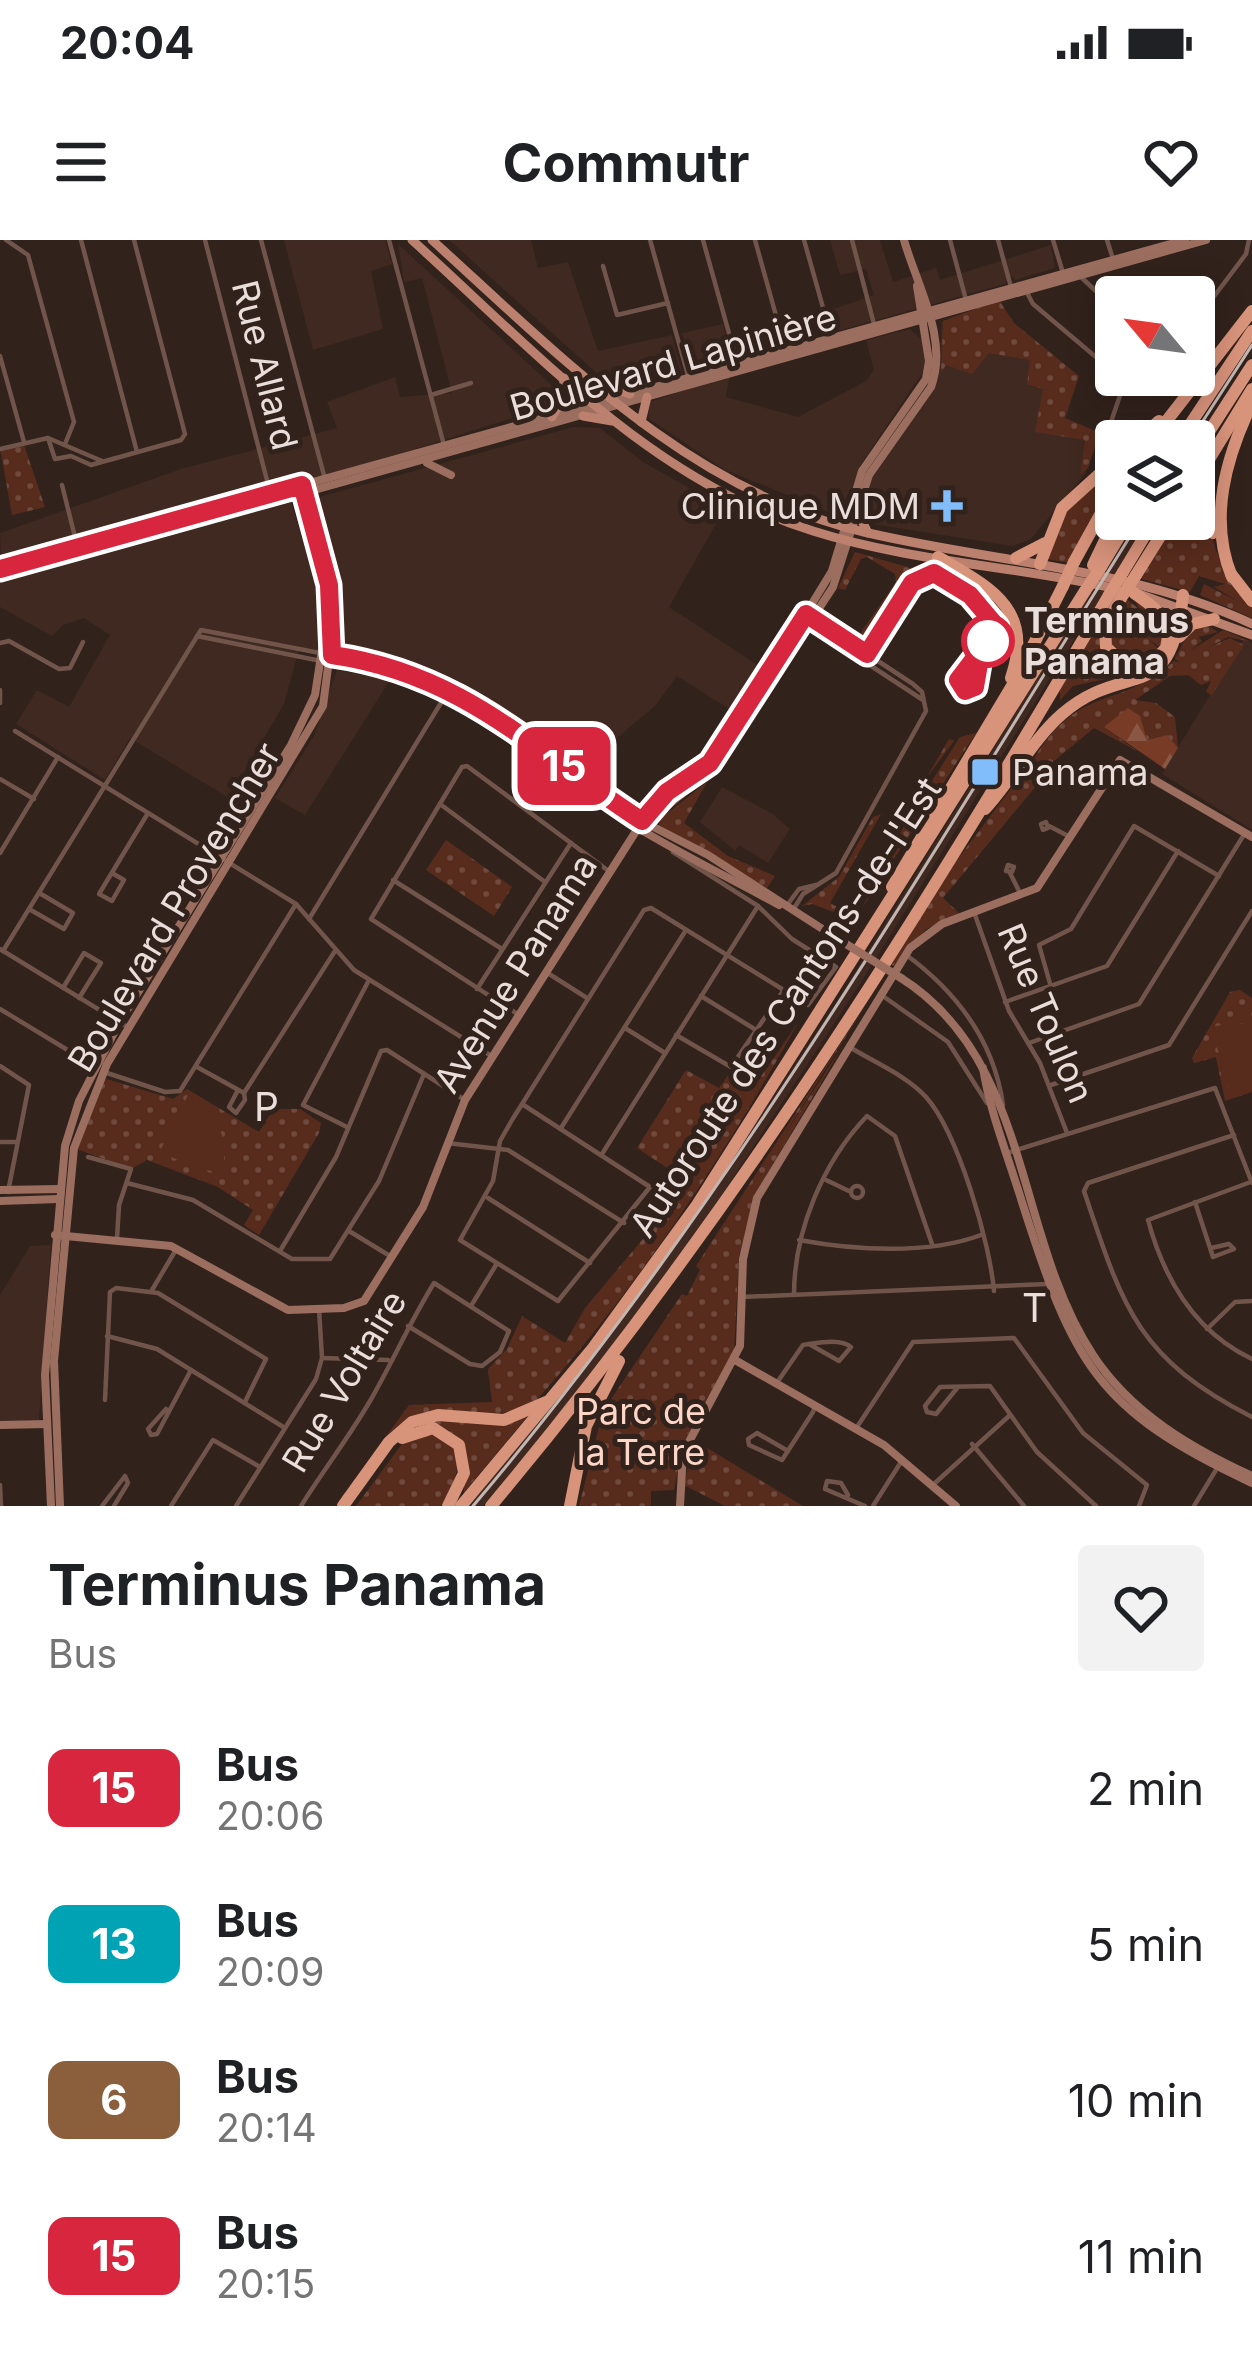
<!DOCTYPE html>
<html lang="en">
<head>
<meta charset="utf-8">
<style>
  body { margin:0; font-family:Inter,sans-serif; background:#f2f2f2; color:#202124; height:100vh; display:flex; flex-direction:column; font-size:45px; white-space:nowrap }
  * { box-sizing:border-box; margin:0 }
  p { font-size:39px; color:#757577 }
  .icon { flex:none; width:66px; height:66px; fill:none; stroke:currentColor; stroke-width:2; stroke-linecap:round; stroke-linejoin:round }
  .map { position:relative; height:1266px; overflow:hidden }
  .panel { display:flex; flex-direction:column; background:#fff; flex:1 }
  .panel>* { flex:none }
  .badge { padding:0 24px; border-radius:18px; font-size:42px; line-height:78px }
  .needle { width:78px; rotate:299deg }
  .fabs { position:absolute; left:1095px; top:36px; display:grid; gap:24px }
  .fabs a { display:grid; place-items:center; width:120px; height:120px; border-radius:12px; background:#fff; box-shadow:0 6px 30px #0003; font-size:60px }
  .map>.badge { position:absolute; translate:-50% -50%; box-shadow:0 0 0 6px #fff }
  .round { display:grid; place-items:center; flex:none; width:126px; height:126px; border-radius:12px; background:#f2f2f2 }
  .overview { display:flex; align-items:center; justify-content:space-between; height:204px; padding:0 48px }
  h1 { font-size:57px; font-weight:700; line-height:90px }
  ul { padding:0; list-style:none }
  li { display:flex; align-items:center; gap:36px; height:156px; padding:0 48px }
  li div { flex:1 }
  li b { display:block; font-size:45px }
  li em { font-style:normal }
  li .badge { min-width:132px; font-weight:700; text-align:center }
  .status { display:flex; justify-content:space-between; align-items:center; height:84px; padding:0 60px; background:#fff; direction:ltr }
  .status svg { height:33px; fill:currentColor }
  header { display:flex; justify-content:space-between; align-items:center; height:156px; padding:0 48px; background:#fff; font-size:54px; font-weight:700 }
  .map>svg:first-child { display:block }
  .built { fill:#3f2921 }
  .grass { fill:url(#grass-dots) }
  .forest { fill:url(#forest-firs) }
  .pitch { fill:#582c1d }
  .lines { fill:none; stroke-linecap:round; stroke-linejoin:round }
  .street { stroke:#71554b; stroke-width:4.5 }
  .secondary { stroke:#9b6e5f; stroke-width:8 }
  .primary { stroke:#bb816e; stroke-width:9 }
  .highway { stroke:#d8937b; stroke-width:12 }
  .tram { stroke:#c2b6b2; stroke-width:3 }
  .secondary-bridge { stroke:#9b6e5f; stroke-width:8 }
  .highway-bridge { stroke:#d8937b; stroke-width:12 }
  .line-casing { stroke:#fff; stroke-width:27 }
  .line { stroke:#d7263d; stroke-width:18 }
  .poi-dot { fill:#80bdfa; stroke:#32221c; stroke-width:4.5 }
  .stop-dot { fill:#fff; stroke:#d7263d; stroke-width:6 }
  .labels { text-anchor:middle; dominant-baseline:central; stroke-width:10; stroke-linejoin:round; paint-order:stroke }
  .street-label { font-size:36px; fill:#e9deda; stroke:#32221c }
  .poi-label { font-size:36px; fill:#e9deda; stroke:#32221c; text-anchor:end }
  .stop-label { font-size:36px; font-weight:bold; fill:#e9deda; stroke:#32221c; text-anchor:start }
  .park-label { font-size:36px; fill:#fdd6c8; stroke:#32221c }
  .neighbourhood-label { font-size:39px; letter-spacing:3px; fill:#e9deda; stroke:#32221c }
</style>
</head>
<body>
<div class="status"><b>20:04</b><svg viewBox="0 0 49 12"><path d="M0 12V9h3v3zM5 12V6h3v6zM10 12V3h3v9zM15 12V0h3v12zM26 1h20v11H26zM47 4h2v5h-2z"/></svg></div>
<header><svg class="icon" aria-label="menu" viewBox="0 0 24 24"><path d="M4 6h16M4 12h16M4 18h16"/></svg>Commutr<svg class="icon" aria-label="heart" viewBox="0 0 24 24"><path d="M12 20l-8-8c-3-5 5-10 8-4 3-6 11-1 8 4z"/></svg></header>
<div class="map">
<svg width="1252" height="1266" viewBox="0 0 1252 1266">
  <defs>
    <pattern id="grass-dots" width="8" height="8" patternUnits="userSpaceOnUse" patternTransform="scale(3)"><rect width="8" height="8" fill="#582c1d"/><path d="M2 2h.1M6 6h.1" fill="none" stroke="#704a3d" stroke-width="1.8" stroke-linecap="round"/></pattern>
    <pattern id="forest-firs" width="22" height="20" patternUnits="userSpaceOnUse" patternTransform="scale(3)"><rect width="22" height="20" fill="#773b26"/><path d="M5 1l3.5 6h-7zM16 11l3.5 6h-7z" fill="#8a5745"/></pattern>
  </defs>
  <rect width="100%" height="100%" fill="#32221c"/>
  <!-- built -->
  <g class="built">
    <polygon points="284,0 385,0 392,24 371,31 383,89 313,110"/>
    <polygon points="449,0 531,0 538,28 568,22 598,111 672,95 682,131 635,144 601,137"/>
    <polygon points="830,0 880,0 893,42 936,28 940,40 1051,5 1055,28 1015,40 1012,36 1004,44 834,92 828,71 874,55 866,29 840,35"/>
    <polygon points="398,4 556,149 553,165 350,230 1,326 0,293 181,229 337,188 327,162 395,137 400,157 452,153 422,38 404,42"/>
    <polygon points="999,60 1014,83 1079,136 1065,179 1085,200 1086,233 1030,300 1012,306 866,283 861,268 872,236 938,141 942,82"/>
    <polygon points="723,84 731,117 692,129 682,93"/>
    <polygon points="910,89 924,102 925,129 861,224 841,277 723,229 648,178 650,162 730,134 726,157 798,177 866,141 874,130 866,100"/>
    <polygon points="573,187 600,188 643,222 725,268 669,367 762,428 734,472 677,436 655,466 610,504 584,536 450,438 336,410 337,383 312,259"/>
    <polygon points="291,262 316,344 321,413 299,409 284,464 229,558 130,498 105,540 16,484 37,450 69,467 110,395 84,378 63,385 52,396 0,367 0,342"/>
    <polygon points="1136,279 1149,279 860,744 687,1008 600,1125 483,1266 468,1266 596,1113 674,1007 835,764"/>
    <polygon points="1244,399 1252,403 1252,590 1162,534"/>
    <polygon points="337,430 390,440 305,575 275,558 314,496"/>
    <polygon points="722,547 773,574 790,589 768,623 739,605 735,611 700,582"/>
    <polygon points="51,1005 39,1180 0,1182 0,1055 30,1006"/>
  </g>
  <!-- grass -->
  <g class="grass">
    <polygon points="999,60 1014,83 1079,136 1065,178 1100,193 1088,228 1080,235 1085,200 1035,192 1043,149 1027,144 1030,120 989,113 972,134 946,125 941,133 943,81"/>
    <polygon points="23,202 45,267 12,275 0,208"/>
    <polygon points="1116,222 1116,241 1069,323 1047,319 1058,278"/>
    <polygon points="1199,243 1216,311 1252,366 1252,378 1200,355 1204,344 1241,363 1214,347 1225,344 1199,336 1190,352 1138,338 1176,279 1194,279"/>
    <polygon points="855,312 918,330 866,405 857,398 896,342 895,334 867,317 861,319 845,350 838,348"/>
    <polygon points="1116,357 1104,408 1148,430 1073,446 1060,460 1060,448"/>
    <path d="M 1125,358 L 1139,369 L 1135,360 L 1165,386 L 1163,409 L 1148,399 L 1161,411 C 1147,426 1134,424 1116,416 L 1107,395 Z"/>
    <path d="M 1205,384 L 1218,392 L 1198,397 L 1202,401 L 1190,411 L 1223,390 L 1252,402 L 1228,397 L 1207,408 L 1230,398 L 1244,405 L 1212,455 L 1206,452 L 1211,441 L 1201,445 L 1188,435 L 1170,436 L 1135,460 L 1156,463 L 1175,477 L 1178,508 L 1163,496 L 1147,500 L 1141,481 L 1104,487 L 1137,511 L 1094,488 L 1048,526 L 1032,522 C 1079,441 1124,470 1174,421 L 1181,423 L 1175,419 L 1188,393 Z"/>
    <polygon points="976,493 862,668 903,586 960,497"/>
    <polygon points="949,499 954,501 928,536 853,679 812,664 802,666 839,637 873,577 881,574 830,663 848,673"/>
    <polygon points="1029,525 1051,528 943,658 959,673 926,689 893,726 890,723 957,620"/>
    <polygon points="707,542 684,583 728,616 775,636 767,648 659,587 660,579"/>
    <polygon points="446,600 512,647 494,676 426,630"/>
    <polygon points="1240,750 1252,758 1252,852 1225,861 1216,817 1194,823 1192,818 1230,752"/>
    <polygon points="869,760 781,900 846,801 755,954 739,1016 734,1113 683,1203 674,1250 651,1251 651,1266 579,1266 603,1171 682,1054 687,1056 700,1030 696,1026"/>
    <path d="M 799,781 C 724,917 638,1047 534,1163 C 487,1186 452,1163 415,1177 C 376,1191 364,1243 335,1266 L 409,1165 L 492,1162 L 488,1129 L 507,1109 L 522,1076 L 565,1103 L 585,1068 L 690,943 L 637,908 L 686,830 L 719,848 L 729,834 L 753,848 Z"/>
    <polygon points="103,838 173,859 187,849 259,892 273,869 300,869 321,883 319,893 259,995 244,985 253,970 218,947 147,920 131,929 74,908"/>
    <polygon points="527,1177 464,1252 460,1200 448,1190 419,1181"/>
    <path d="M 433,1192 L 455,1208 C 461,1231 453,1247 441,1266 L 356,1266 L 402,1204 Z"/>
    <polygon points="694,1200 803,1266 725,1266 684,1245"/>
  </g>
  <!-- forest -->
  <polygon class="forest" points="1128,468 1140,476 1147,500 1167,495 1178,508 1165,529 1104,487"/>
  <!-- pitch -->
  <g class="pitch">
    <polygon points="1231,783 1252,784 1252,850 1239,855 1228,849 1212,787"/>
    <path d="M 188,855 C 220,875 229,898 222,935 L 159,913 Z"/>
  </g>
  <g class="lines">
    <!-- street -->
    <g class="street">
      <polyline points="6,0 28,15 74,182 65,204"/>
      <polyline points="81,0 137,212"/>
      <polyline points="205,0 270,252"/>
      <polyline points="261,0 325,239"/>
      <polyline points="389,0 444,205"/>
      <polyline points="650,0 689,139"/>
      <polyline points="703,0 737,122"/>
      <polyline points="755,0 785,108"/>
      <polyline points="804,0 831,96"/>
      <polyline points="852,0 874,84"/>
      <polyline points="950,0 966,60"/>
      <polyline points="998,0 1011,47"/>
      <polyline points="1053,0 1063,33"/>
      <polyline points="1107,0 1113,19"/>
      <polyline points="603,26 617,75 668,63"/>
      <polyline points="1082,38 1116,70"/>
      <polyline points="1025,49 1033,64 1116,134"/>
      <polyline points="1194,83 1246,14 1249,0"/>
      <polyline points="0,116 24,202"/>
      <polyline points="431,155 471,143"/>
      <polyline points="48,198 55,219 71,216 91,225 181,200 185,194 134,0"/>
      <polyline points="0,209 48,198 102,221"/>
      <polyline points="1100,214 1125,141 1117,135"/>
      <polyline points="62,245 78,309"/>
      <polyline points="807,384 923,460"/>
      <polyline points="197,396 321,421"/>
      <polyline points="0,403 9,401 59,429 70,428 83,402"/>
      <polyline points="0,450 0,463"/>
      <polyline points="15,491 296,664 354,730 493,817"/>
      <polyline points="0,539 34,559"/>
      <polyline points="440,564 545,642"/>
      <polygon points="1046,582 1048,588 1043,590 1041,584"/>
      <polyline points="1049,586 1070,597"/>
      <polyline points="0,613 58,517"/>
      <polygon points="1008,625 1014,627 1012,632 1006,631"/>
      <polyline points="112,633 124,640 112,661 99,654 148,573"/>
      <polyline points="1010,633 1019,651"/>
      <polyline points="393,640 502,709"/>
      <polyline points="788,664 799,649 816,645"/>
      <polyline points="29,669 64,689 73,673 41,654"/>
      <polyline points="793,670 803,654 836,633 926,471 922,452 913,444 811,377"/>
      <polyline points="974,672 1009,771 1040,823 1067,893"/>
      <polyline points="309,679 450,448"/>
      <polyline points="0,709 129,788"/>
      <polyline points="3,711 201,390 320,413"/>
      <path d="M 905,714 C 957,752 994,801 1003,865"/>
      <polyline points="546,732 587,758"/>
      <polyline points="1051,747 1039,705 1071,689 1134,586 1219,636"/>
      <polyline points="63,748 84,713 101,723 79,758"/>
      <polyline points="477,749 571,603"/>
      <polyline points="880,754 948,802 987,863"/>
      <polyline points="701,756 756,790"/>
      <polyline points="1005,762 1107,726 1178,611"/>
      <polyline points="0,769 94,826"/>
      <polyline points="519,775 371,679 462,527 467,526 610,632"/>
      <polyline points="625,788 665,813"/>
      <polyline points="676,795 731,827 783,751"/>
      <polyline points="1029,803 1139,764 1245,593"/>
      <path d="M 848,806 C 873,822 906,835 926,857 C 958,893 990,1003 994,1051"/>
      <polyline points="0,826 29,845 8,952"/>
      <polyline points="197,827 244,853 335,711"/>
      <polyline points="104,832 165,852 180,851 296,664"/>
      <polyline points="1051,845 1169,805 1252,671"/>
      <polyline points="238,850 229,867 236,873 245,860 244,853"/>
      <polyline points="522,864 650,947 558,1061 460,1000 493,941 500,901 512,880 644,670 651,668 808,765 836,727 792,699 758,666 673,612"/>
      <polyline points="347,887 303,865 369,740"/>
      <polyline points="561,888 686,690"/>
      <path d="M 1234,895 L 1088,943 L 1084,951 C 1123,1068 1137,1118 1252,1177"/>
      <polyline points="0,902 15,902"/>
      <polyline points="447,903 508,910 624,983"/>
      <polyline points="1007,913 1215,848 1252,943"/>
      <polyline points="602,914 758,666"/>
      <polyline points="88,917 131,929 119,965 117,999"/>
      <polyline points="826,940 851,952"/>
      <polyline points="127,943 193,960 292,1019 330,1019 379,941 424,834"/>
      <path d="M 1248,943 L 1148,980 C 1164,1039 1195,1092 1252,1119"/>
      <circle cx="857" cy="952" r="6"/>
      <polyline points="488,958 590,1023"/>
      <polyline points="1195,962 1213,1017 1234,1009 1229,1004 1211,1008"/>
      <polyline points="349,991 390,1016"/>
      <path d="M 799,1000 C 853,1010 928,1015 981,995"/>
      <polyline points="280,1011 336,917 381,811 387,810 465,860"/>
      <polyline points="152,1050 177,1008"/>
      <path d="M 794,1055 C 794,991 823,922 867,876 L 895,896 L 932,1004"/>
      <polyline points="742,1057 1048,1044"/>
      <polyline points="471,1066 496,1025"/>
      <polyline points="1207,1089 1235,1062 1252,1061"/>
      <polyline points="107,1096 157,1109 285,1188"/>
      <polyline points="322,1118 388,1120"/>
      <path d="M 776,1144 L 803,1105 C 818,1103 840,1098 851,1107 L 839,1121 L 809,1104"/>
      <polyline points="958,1147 936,1174 927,1172 925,1166 940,1147 990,1146 1037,1212 1096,1266"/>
      <polyline points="105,1160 110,1052 116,1048 158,1053 266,1119 245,1162"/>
      <polyline points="166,1169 148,1189 151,1195 157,1194 191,1130"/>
      <polyline points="857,1187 913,1102 1014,1098 1083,1193 1147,1245 1139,1266"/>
      <polyline points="972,1204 1024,1266"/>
      <polyline points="788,1211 757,1193 748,1199 749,1205 782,1220 813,1172 815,1166"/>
      <polyline points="935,1243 1009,1176"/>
      <polyline points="0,1245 1,1266"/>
      <polyline points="848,1255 841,1243 827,1241 825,1249 865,1266"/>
      <polyline points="102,1266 125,1236 128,1243 114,1266"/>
      <polyline points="171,1266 213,1200 260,1227"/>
      <polyline points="236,1266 316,1139 322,1118 319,1069"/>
      <path d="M 301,1266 C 323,1231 349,1197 370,1161 C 392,1123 410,1082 434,1043 L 509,1091 L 500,1112 L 482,1126 L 470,1124 L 408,1086"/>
      <polyline points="873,1266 901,1222"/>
      <polyline points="1194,1266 1219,1225"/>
    </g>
    <!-- secondary -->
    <g class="secondary">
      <polyline points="427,223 451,235"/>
      <polyline points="0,329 1185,0"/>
      <polyline points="0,338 1206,0"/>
      <polyline points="332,415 389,426 470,459 636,578 708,615 838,699"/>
      <path d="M 326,422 C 461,444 517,510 625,580 C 674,611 728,637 779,665"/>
      <path d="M 639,590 L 717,524 L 833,347 L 869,235 L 931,147 C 949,99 917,46 904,0"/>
      <path d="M 901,738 C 1032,821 1014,995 1093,1115 C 1131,1173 1191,1208 1252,1236"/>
      <path d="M 983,828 C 990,873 1009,919 1022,962 C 1073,1122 1095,1170 1252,1243"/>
      <polyline points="0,950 60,949"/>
      <polyline points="0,961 58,959"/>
      <polyline points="55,995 171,1006 288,1070 344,1068 364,1061 423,967 465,860 638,588 657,560 709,523 775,424 832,331 862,231 926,139 929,121 917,46"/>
      <polyline points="735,1120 884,1205 956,1266"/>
      <polyline points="0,1185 47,1184"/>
      <polyline points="51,1266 45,1135 65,906 79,861 119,783 291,505 315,455 326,383 322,347 296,255"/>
      <polyline points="60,1266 54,1121 74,908 107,824 323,466 334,381 303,253"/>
      <polyline points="680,1266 683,1213 740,1106 743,1019 757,958 910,708 942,684 1037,648 1120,520 1252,597"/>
    </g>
    <!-- primary -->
    <g class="primary">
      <path d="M 412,0 C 535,111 651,240 813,291 C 911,322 1017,326 1117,349"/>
      <path d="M 432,0 C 560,116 690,251 864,292 C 995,323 1129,327 1252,384"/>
      <polyline points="601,144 630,154"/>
      <polyline points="583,176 612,181"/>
      <polyline points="552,177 563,158 564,138"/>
      <polyline points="641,182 647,157"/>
      <polyline points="857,271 868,293"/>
      <polyline points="1139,354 1252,395"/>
    </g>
    <!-- highway -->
    <g class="highway">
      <polyline points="1137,201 1159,181"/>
      <polyline points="1151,201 1252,71"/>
      <polyline points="1179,201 1252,91"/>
      <polyline points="1194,215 1252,125"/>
      <polyline points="1202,231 1252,149"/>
      <polyline points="1195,234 1205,251 1213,293"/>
      <path d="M 938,317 C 989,347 1035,368 1011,438"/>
      <polyline points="1016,318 1045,303"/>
      <polyline points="1074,322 1116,246"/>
      <polyline points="1040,324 1062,268 1116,219"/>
      <polyline points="1093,325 1116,277"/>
      <polyline points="1101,327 1130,279"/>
      <polyline points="1123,332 1155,279"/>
      <polyline points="1231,334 1252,361"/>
      <polyline points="1136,335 1171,279"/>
      <path d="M 1232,337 C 1208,279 1226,217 1252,163"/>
      <path d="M 1121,358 L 1105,386 L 1106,407 L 1125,425 L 1151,424 L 1166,408 C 1173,380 1156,368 1134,353"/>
      <polyline points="1179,397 1192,384 1214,379"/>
      <path d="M 985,569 C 1012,540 1032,500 1062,474 C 1127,418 1171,470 1183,355"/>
      <polyline points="892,647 1016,439 1063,346"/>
      <polyline points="402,1198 433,1188 459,1205 464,1233 448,1266"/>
      <polyline points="343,1266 389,1202 412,1182 438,1175 504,1180 546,1162"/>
      <polyline points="461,1266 593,1108 697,965 1085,351"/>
      <path d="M 491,1266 C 727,985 924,672 1109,355"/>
      <polyline points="570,1266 586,1186 619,1121"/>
    </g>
    <!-- tram -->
    <g class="tram">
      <polyline points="1190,201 1252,105"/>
      <path d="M 473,1266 C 731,962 929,616 1141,279"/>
    </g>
    <!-- secondary-bridge -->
    <polyline class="secondary-bridge" points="838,699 901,738"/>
    <!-- highway-bridge -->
    <g class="highway-bridge">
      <polyline points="1194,244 1202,231"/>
      <polyline points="1063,346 1074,322"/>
      <polyline points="1085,351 1101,327"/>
      <polyline points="1109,355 1123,332"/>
      <polyline points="1121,358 1136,335"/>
    </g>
  </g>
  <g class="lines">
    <defs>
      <path id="line" d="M 0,329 L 302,245 L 329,345 L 332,415 C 465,434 535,512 642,581 L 667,552 L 710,523 L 806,374 L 867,414 L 912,343 L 934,333 L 970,355 L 997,387 L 980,418 L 975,447 L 965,451 L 958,440 L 974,419"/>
    </defs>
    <!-- line casing -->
    <use href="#line" class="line-casing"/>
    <!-- line -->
    <use href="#line" class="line"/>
  </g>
  <!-- markers -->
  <g class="poi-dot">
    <path d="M941 248h12v12h12v12h-12v12h-12v-12h-12v-12h12z"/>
    <rect x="970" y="517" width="30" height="30" rx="6"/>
  </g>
  <circle class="stop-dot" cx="988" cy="401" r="24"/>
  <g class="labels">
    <!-- street labels -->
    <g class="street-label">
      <text transform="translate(673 122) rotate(-16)">Boulevard Lapinière</text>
      <text transform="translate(265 125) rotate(76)">Rue Allard</text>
      <text transform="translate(174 667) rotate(-59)">Boulevard Provencher</text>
      <text transform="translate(515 733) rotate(-58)">Avenue Panama</text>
      <text transform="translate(785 767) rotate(-57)">Autoroute des Cantons-de-l'Est</text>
      <text transform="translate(1046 773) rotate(67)">Rue Toulon</text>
      <text transform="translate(344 1141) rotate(-59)">Rue Voltaire</text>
    </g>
    <!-- poi labels -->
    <g class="poi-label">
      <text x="920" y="266">Clinique MDM</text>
      <text x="1012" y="532" text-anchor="start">Panama</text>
    </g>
    <!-- stop labels -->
    <g class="stop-label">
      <text x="1024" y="380">Terminus<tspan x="1024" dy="41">Panama</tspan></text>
    </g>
    <!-- park labels -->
    <g class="park-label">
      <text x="641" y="1171">Parc de<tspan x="641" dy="41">la Terre</tspan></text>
    </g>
    <!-- neighbourhood labels -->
    <g class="neighbourhood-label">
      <text x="268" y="866">P</text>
      <text x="1036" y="1067">T</text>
    </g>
  </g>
</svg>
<div class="fabs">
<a><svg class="needle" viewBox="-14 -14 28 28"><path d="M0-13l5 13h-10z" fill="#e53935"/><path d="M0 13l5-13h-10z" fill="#757577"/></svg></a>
<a><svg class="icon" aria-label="layers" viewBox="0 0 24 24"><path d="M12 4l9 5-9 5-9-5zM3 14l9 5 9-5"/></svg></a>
</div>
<b class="badge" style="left:564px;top:526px;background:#d7263d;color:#fff">15</b>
</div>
<section class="panel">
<div class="overview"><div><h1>Terminus Panama</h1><p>Bus</p></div><a class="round"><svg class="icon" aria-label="heart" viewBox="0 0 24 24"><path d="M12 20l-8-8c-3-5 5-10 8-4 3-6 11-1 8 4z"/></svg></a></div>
<ul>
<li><span class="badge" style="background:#d7263d;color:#fff">15</span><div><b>Bus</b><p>20:06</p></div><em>2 min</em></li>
<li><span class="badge" style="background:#00a3b4;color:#fff">13</span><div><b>Bus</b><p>20:09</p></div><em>5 min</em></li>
<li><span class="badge" style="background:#8b5e3c;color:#fff">6</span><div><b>Bus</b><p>20:14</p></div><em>10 min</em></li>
<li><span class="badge" style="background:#d7263d;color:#fff">15</span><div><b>Bus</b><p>20:15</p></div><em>11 min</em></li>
</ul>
</section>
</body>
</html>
